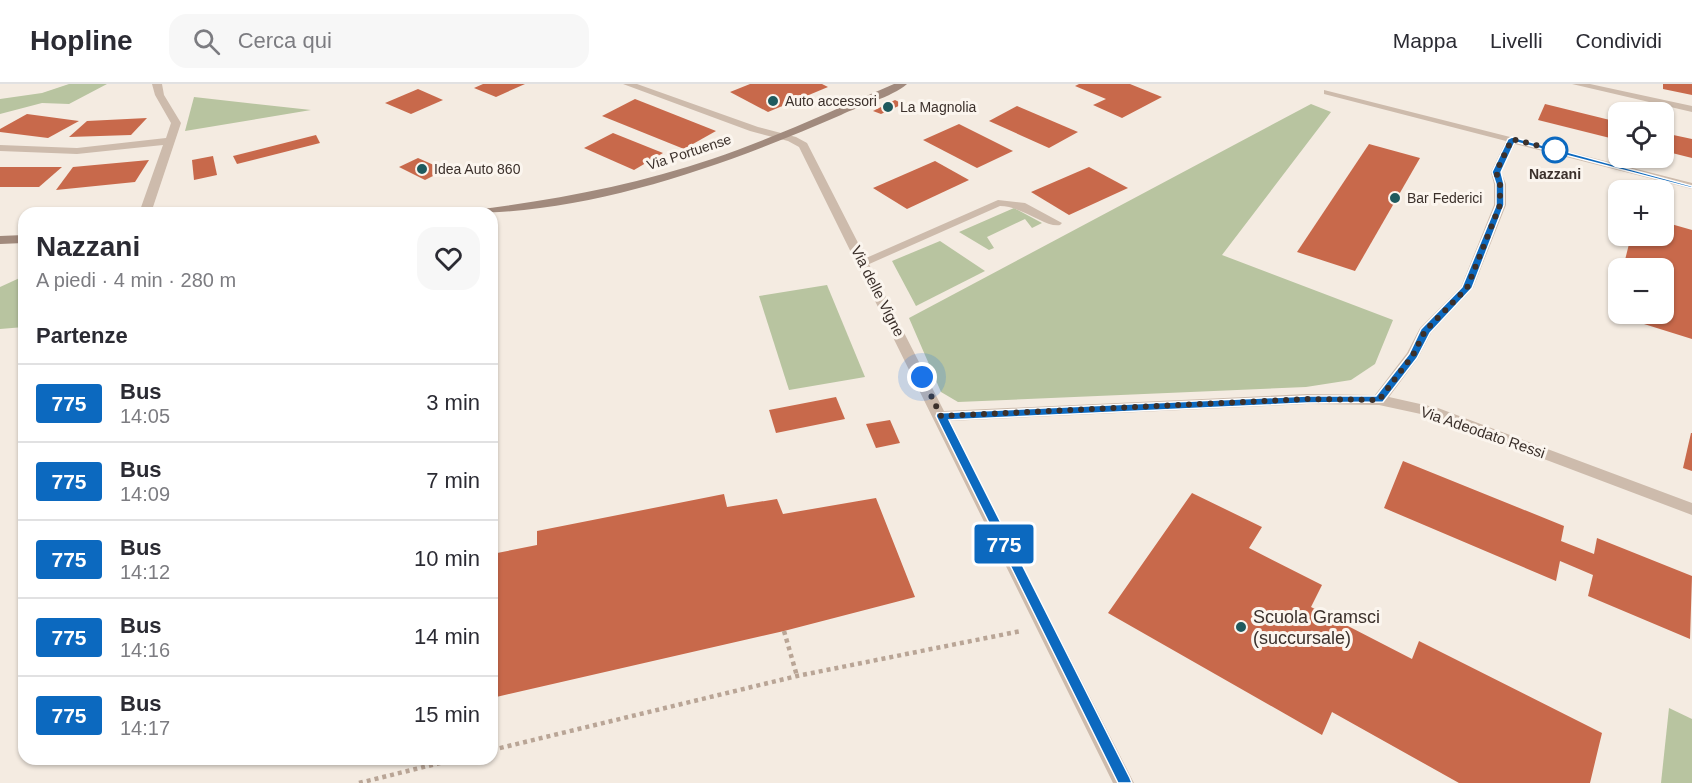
<!DOCTYPE html>
<html lang="it">
<head>
<meta charset="utf-8">
<style>
  body { margin:0; font-family:Helvetica,sans-serif; background:#f7f7f7; color:#2b2b33; height:100vh; display:flex; flex-direction:column; font-size:22px; white-space:nowrap }
  * { box-sizing:border-box; margin:0 }
  p { font-size:20px; color:#7c7c81 }
  .icon { flex:none; width:33px; height:33px; fill:none; stroke:currentColor; stroke-width:2; stroke-linecap:round; stroke-linejoin:round }
  .map { position:relative; flex:1; overflow:hidden }
  .drawer { position:absolute; left:18px; top:123px; width:480px; height:558px; display:flex; flex-direction:column; background:#fff; border-radius:18px; box-shadow:0 2px 4px #0004 }
  .drawer>* { flex:none }
  .badge { padding:0 12px; border-radius:4px; font-size:21px; line-height:39px }
  .controls { position:absolute; left:1608px; top:18px; display:grid; gap:12px }
  .controls a { display:grid; place-items:center; width:66px; height:66px; border-radius:12px; background:#fff; box-shadow:0 2px 4px #0004; font-size:30px }
  .you { position:absolute; width:30px; height:30px; margin:-15px; border:4px solid #fff; border-radius:50%; background:#1a73e8; box-shadow:0 0 0 9px #1a73e833 }
  .map>.badge { position:absolute; translate:-50% -50%; box-shadow:0 0 0 3px #fff }
  h2 { padding:0 18px; font-size:22px; line-height:54px }
  .round { display:grid; place-items:center; flex:none; width:63px; height:63px; border-radius:18px; background:#f7f7f7 }
  .head { display:flex; align-items:center; justify-content:space-between; height:102px; padding:0 18px }
  h1 { font-size:28px; font-weight:600; line-height:45px }
  ul { padding:0; list-style:none }
  li { display:flex; align-items:center; gap:18px; height:78px; padding:0 18px; border-top:2px solid #e1e1e2 }
  li div { flex:1 }
  li b { display:block; font-size:22px }
  li em { font-style:normal }
  li .badge { min-width:66px; font-weight:700; text-align:center }
  header { display:flex; align-items:center; gap:36px; box-sizing:border-box; height:84px; padding:0 30px; background:#fff; border-bottom:2px solid #e1e1e2 }
  header strong { font-size:28px }
  nav { display:flex; gap:33px; margin-inline-start:auto; font-size:21px }
  .search { width:420px; height:54px; background:#f7f7f7; display:flex; align-items:center; gap:15px; box-sizing:border-box; padding:0 21px; border-radius:18px; color:#7c7c81; font-size:22px }
  .map>svg:first-child { display:block }
  .green { fill:#b8c4a0 }
  .building { fill:#c8694b }
  .lines { fill:none; stroke-linecap:round; stroke-linejoin:round }
  .path { stroke:#b9a596; stroke-width:4.5; stroke-dasharray:4 4; stroke-linecap:butt }
  .lane { fill:#cdbbac; fill-rule:evenodd }
  .street { fill:#cdbbac; fill-rule:evenodd }
  .secondary { fill:#a18a7d; fill-rule:evenodd }
  .line { fill:#0c69bf; stroke:#fff; stroke-width:1.5 }
  .walk { stroke:#3b302b; stroke-width:6; stroke-dasharray:0 10.8 }
  .poi-dot { fill:#1f5a5e; stroke:#fbf5ee; stroke-width:2 }
  .stop-dot { fill:#fff; stroke:#0c69bf; stroke-width:3 }
  .labels { text-anchor:middle; dominant-baseline:central; stroke-width:6; stroke-linejoin:round; paint-order:stroke }
  .far-poi-label { font-size:14px; fill:#3b302b; stroke:#fbf5ee; text-anchor:start }
  .far-street-label { font-size:14px; fill:#3b302b; stroke:#fbf5ee }
  .far-stop-label { font-size:14px; font-weight:bold; fill:#3b302b; stroke:#fbf5ee }
  .street-label { font-size:15px; fill:#3b302b; stroke:#fbf5ee }
  .near-poi-label { font-size:18px; fill:#3b302b; stroke:#fbf5ee; text-anchor:start }
</style>
</head>
<body>
<header>
<strong>Hopline</strong>
<div class="search"><svg class="icon" aria-label="search" viewBox="0 0 24 24"><circle cx="10" cy="10" r="6"/><path d="M15 15l6 6"/></svg>Cerca qui</div>
<nav><a>Mappa</a><a>Livelli</a><a>Condividi</a></nav>
</header>
<div class="map">
<svg width="1692" height="699" viewBox="0 0 1692 699">
  <rect width="100%" height="100%" fill="#f4ebe1"/>
  <!-- green -->
  <g class="green">
    <polygon points="69,0 107,0 69,20 42,19 0,30 0,15 42,9"/>
    <polygon points="194,13 311,26 185,47"/>
    <polygon points="1311,20 1331,28 1222,171 1393,236 1375,280 1351,296 1306,303 958,318 941,308 909,234"/>
    <polygon points="1014,124 1042,139 1032,144 1025,135 987,153 994,164 989,166 959,148"/>
    <polygon points="940,157 985,187 916,222 892,177"/>
    <polygon points="24,192 24,243 0,245 0,203"/>
    <polygon points="827,201 865,293 789,306 759,212"/>
    <polygon points="1669,624 1692,635 1692,699 1661,699"/>
  </g>
  <!-- building -->
  <g class="building">
    <polygon points="483,0 525,0 496,13 474,4"/>
    <polygon points="750,0 822,0 828,3 768,28 730,8"/>
    <polygon points="1079,0 1130,0 1162,13 1122,34 1093,21 1106,15 1075,2"/>
    <polygon points="1663,0 1692,0 1692,11 1663,5"/>
    <polygon points="418,5 443,16 411,30 385,19"/>
    <polygon points="635,15 716,47 684,65 602,32"/>
    <polygon points="895,16 903,20 881,30 873,27"/>
    <polygon points="1545,20 1618,38 1618,56 1538,36"/>
    <polygon points="1017,22 1078,48 1049,64 989,37"/>
    <polygon points="27,30 79,37 48,54 0,48 0,45"/>
    <polygon points="147,34 131,51 69,53 87,37"/>
    <polygon points="959,40 1013,67 977,84 923,56"/>
    <polygon points="613,49 663,69 634,86 584,64"/>
    <polygon points="1664,49 1692,55 1692,74 1664,67"/>
    <polygon points="316,51 320,59 237,80 233,72"/>
    <polygon points="1369,60 1420,74 1355,187 1297,168"/>
    <polygon points="213,72 217,91 194,96 192,76"/>
    <polygon points="418,74 445,86 425,96 399,83"/>
    <polygon points="149,76 135,98 56,106 73,83"/>
    <polygon points="935,77 969,96 907,125 873,104"/>
    <polygon points="0,83 62,83 39,103 0,103"/>
    <polygon points="1089,83 1128,104 1069,131 1031,108"/>
    <polygon points="1664,138 1692,146 1692,255 1612,230 1618,208 1618,230 1664,230 1664,184 1623,184 1631,152 1664,152"/>
    <polygon points="836,313 845,335 776,349 769,326"/>
    <polygon points="890,336 900,359 876,364 866,340"/>
    <polygon points="1691,349 1692,349 1692,387 1683,384"/>
    <polygon points="1403,377 1564,442 1561,457 1594,470 1597,454 1692,492 1690,555 1588,512 1593,491 1560,477 1556,497 1384,424"/>
    <polygon points="1192,409 1262,443 1249,464 1322,501 1311,523 1412,575 1419,557 1602,649 1590,699 1459,699 1332,628 1322,651 1108,529"/>
    <polygon points="724,410 727,423 777,415 783,430 876,414 915,513 784,547 492,614 492,470 537,461 537,447"/>
  </g>
  <g class="lines">
    <!-- path -->
    <g class="path">
      <polyline points="784,547 797,592"/>
      <polyline points="492,666 797,592 1021,547"/>
      <polyline points="359,699 456,675"/>
    </g>
    <!-- lane -->
    <g class="lane">
      <polygon points="152,0 162,0 164,11 181,39 151,129 139,129 163,61 77,70 0,67 0,61 77,64 166,54 171,39 155,11"/>
      <path d="M 998,116 L 1025,119 L 1062,139 L 1060,141 C 1046,144 1022,122 1000,122 L 867,181 L 859,181 L 857,178 Z"/>
    </g>
    <!-- street -->
    <g class="street">
      <polygon points="623,0 637,0 758,43 796,53 807,59 944,327 1307,310 1375,311 1407,269 1420,244 1461,203 1494,121 1494,100 1491,88 1506,57 1324,10 1324,6 1692,99 1692,105 1515,60 1501,88 1506,100 1506,121 1473,204 1431,249 1418,274 1389,313 1438,324 1692,419 1692,431 1430,332 1379,321 1307,320 949,337 1134,699 1113,699 799,63 788,57 750,47"/>
      <polygon points="1572,0 1590,0 1692,22 1692,28"/>
    </g>
    <!-- secondary -->
    <g class="secondary">
      <path d="M 894,0 L 907,0 C 892,13 859,22 841,31 C 726,81 593,129 468,129 L 474,126 C 555,116 635,101 712,75 C 774,54 834,26 894,0 Z"/>
      <polygon points="24,151 24,159 0,160 0,152"/>
    </g>
  </g>
  <!-- line -->
  <polygon class="line" points="1512,53 1692,102 1692,104 1515,58 1501,88 1504,100 1504,121 1472,204 1430,249 1417,274 1383,318 1307,319 949,336 1130,694 1132,699 1118,699 936,332 937,329 1307,312 1376,312 1409,270 1421,245 1462,203 1496,121 1496,100 1492,88 1508,55"/>
  <g class="lines">
    <!-- walk -->
    <polyline class="walk" points="922,293 941,332 1307,315 1379,316 1413,271 1425,247 1467,204 1500,121 1500,100 1496,88 1512,55 1555,66"/>
  </g>
  <!-- markers -->
  <g class="poi-dot">
    <circle cx="773" cy="17" r="6"/>
    <circle cx="888" cy="23" r="6"/>
    <circle cx="422" cy="85" r="6"/>
    <circle cx="1395" cy="114" r="6"/>
    <circle cx="1241" cy="543" r="6"/>
  </g>
  <circle class="stop-dot" cx="1555" cy="66" r="12"/>
  <g class="labels">
    <!-- far-poi labels -->
    <g class="far-poi-label">
      <text x="785" y="17">Auto accessori</text>
      <text x="900" y="23">La Magnolia</text>
      <text x="434" y="85">Idea Auto 860</text>
      <text x="1407" y="114">Bar Federici</text>
    </g>
    <!-- far-street labels -->
    <g class="far-street-label">
      <text transform="translate(689 68) rotate(-18)">Via Portuense</text>
    </g>
    <!-- far-stop labels -->
    <g class="far-stop-label">
      <text x="1555" y="90">Nazzani</text>
    </g>
    <!-- street labels -->
    <g class="street-label">
      <text transform="translate(878 207) rotate(63)">Via delle Vigne</text>
      <text transform="translate(1483 348) rotate(19)">Via Adeodato Ressi</text>
    </g>
    <!-- near-poi labels -->
    <g class="near-poi-label">
      <text x="1253" y="533">Scuola Gramsci<tspan x="1253" dy="21">(succursale)</tspan></text>
    </g>
  </g>
</svg>
<div class="controls">
<a><svg class="icon" aria-label="locate" viewBox="0 0 24 24"><circle cx="12" cy="12" r="6"/><path d="M12 2v4M12 18v4M2 12h4M18 12h4"/></svg></a>
<a>+</a>
<a>−</a>
</div>
<div class="you" style="left:922px;top:293px"></div>
<b class="badge" style="left:1004px;top:460px;background:#0c69bf;color:#fff">775</b>
<section class="drawer">
<div class="head"><div><h1>Nazzani</h1><p>A piedi · 4 min · 280 m</p></div><a class="round"><svg class="icon" aria-label="heart" viewBox="0 0 24 24"><path d="M12 20l-8-8c-3-5 5-10 8-4 3-6 11-1 8 4z"/></svg></a></div>
<h2>Partenze</h2>
<ul>
<li><span class="badge" style="background:#0c69bf;color:#fff">775</span><div><b>Bus</b><p>14:05</p></div><em>3 min</em></li>
<li><span class="badge" style="background:#0c69bf;color:#fff">775</span><div><b>Bus</b><p>14:09</p></div><em>7 min</em></li>
<li><span class="badge" style="background:#0c69bf;color:#fff">775</span><div><b>Bus</b><p>14:12</p></div><em>10 min</em></li>
<li><span class="badge" style="background:#0c69bf;color:#fff">775</span><div><b>Bus</b><p>14:16</p></div><em>14 min</em></li>
<li><span class="badge" style="background:#0c69bf;color:#fff">775</span><div><b>Bus</b><p>14:17</p></div><em>15 min</em></li>
</ul>
</section>
</div>
</body>
</html>
